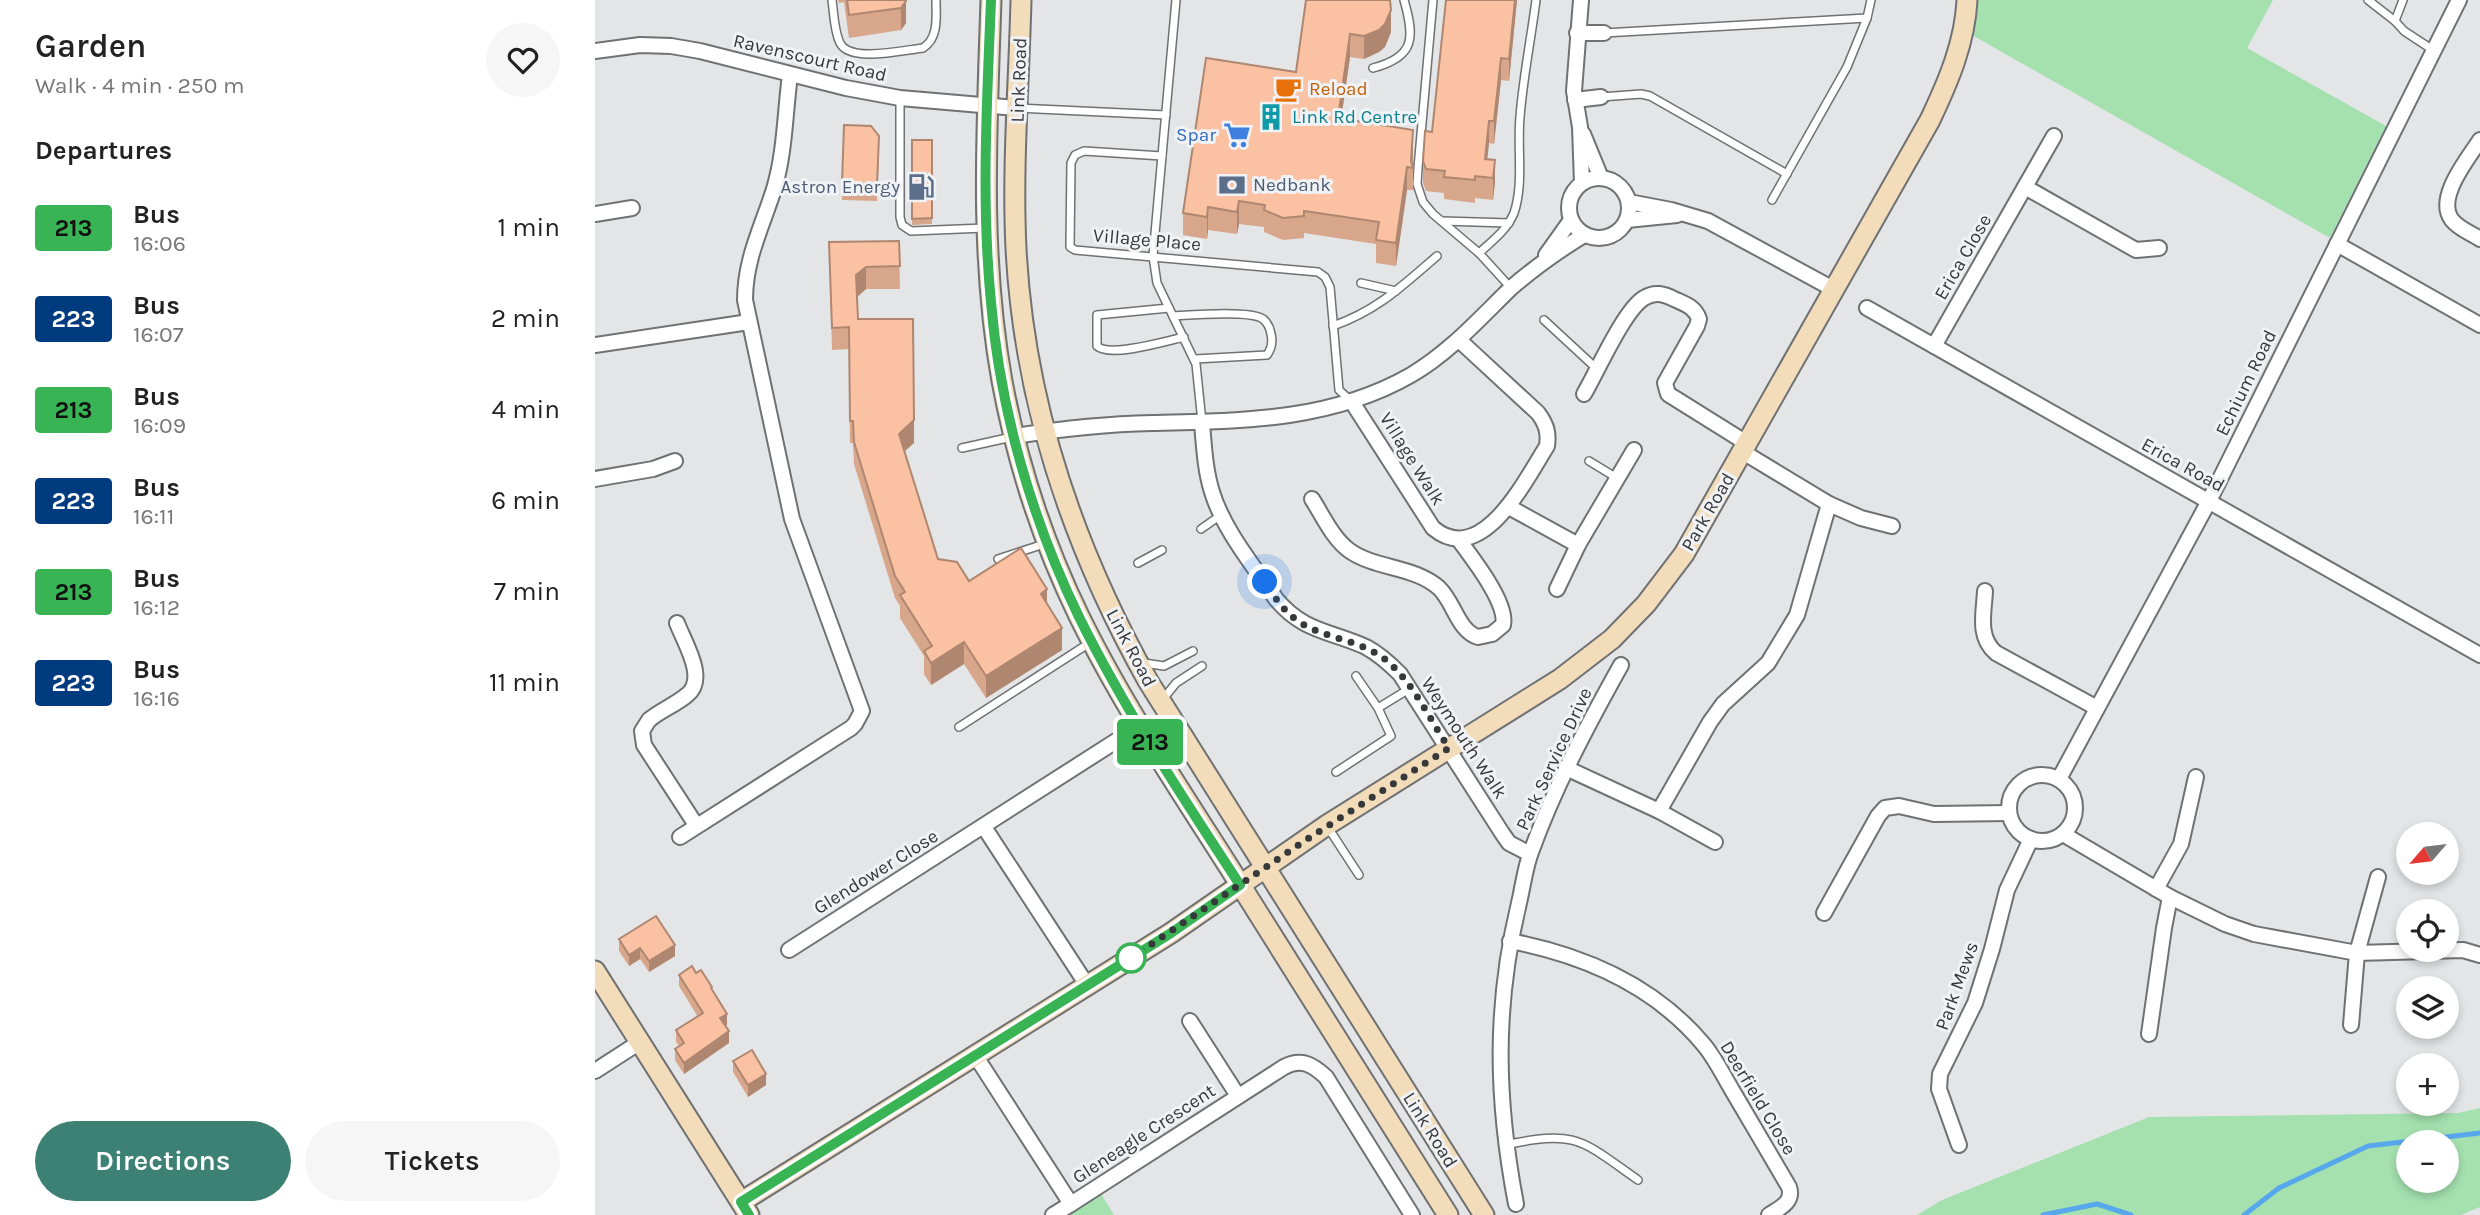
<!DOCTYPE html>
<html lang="en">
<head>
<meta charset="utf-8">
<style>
  body { margin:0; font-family:Karla,sans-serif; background:#f6f6f6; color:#222; height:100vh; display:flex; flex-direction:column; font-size:26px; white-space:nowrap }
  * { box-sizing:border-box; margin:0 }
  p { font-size:23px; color:#767676 }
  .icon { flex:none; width:38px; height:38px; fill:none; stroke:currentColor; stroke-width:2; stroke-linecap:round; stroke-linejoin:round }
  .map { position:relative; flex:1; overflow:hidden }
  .drawer { display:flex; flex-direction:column; background:#fff; width:595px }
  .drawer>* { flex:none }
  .badge { padding:0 14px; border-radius:5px; font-size:24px; line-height:46px }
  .needle { width:46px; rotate:242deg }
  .buttons { position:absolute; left:1801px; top:822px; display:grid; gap:14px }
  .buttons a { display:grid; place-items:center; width:63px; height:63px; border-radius:50%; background:#fff; box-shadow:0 4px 10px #0003; font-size:35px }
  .you { position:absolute; width:35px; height:35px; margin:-18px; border:5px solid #fff; border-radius:50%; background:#1a73e8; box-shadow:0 0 0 10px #1a73e833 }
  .map>.badge { position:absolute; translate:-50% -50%; box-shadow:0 0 0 4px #fff }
  h2 { padding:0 35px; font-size:26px; line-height:63px }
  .round { display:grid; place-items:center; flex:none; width:74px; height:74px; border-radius:37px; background:#f6f6f6 }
  .overview { display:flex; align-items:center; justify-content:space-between; height:119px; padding:0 35px }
  h1 { font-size:33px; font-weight:600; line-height:52px }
  .button { display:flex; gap:14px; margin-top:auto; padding:14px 35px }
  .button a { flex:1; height:80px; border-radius:42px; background:#3d8175; color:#fff; font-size:28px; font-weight:600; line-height:80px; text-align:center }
  .button a+a { background:#f6f6f6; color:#222 }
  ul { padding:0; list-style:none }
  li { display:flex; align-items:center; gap:21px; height:91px; padding:0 35px }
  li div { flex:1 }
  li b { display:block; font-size:26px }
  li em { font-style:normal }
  li .badge { min-width:77px; font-weight:700; text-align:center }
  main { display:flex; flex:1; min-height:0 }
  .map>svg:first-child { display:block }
  .green { fill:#a4e1af; fill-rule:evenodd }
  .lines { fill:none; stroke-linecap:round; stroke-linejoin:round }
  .stream { stroke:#57a7ed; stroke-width:5 }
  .lane-casing { stroke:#6f7173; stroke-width:10 }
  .street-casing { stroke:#6f7173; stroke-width:18 }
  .secondary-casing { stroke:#6f7173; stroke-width:23 }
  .lane { stroke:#fff; stroke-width:7 }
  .street { stroke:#fff; stroke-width:14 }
  .secondary { stroke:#f2dcba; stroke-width:19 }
  .wall { fill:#d7a68b }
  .shaded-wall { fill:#af8771 }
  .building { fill:#fac1a2; stroke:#af8771; stroke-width:2 }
  .line-casing { stroke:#fff; stroke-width:16 }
  .line { stroke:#38b454; stroke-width:10 }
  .walk { stroke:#373839; stroke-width:7; stroke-dasharray:0 12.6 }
  .stop-dot { fill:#fff; stroke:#38b454; stroke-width:3.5 }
  .labels { text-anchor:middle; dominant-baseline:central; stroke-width:6; stroke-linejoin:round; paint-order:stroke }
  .street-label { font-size:19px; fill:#373839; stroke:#f0f2f5 }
  .food-label { font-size:19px; fill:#c56008; stroke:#f0f2f5; text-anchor:start }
  .culture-label { font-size:19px; fill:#0d838f; stroke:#f0f2f5; text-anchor:start }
  .shop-label { font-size:19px; fill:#366cbe; stroke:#f0f2f5; text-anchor:end }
  .service-label { font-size:19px; fill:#4e5e75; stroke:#f0f2f5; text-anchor:start }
</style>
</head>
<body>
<main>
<section class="drawer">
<div class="overview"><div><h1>Garden</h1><p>Walk · 4 min · 250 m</p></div><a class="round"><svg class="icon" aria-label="heart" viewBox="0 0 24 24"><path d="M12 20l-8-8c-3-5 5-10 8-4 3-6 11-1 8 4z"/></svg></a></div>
<h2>Departures</h2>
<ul>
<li><span class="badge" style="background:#38b454;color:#111">213</span><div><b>Bus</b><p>16:06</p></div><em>1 min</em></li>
<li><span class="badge" style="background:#003b80;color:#fff">223</span><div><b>Bus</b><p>16:07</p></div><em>2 min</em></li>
<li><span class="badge" style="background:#38b454;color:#111">213</span><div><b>Bus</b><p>16:09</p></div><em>4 min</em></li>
<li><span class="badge" style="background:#003b80;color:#fff">223</span><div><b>Bus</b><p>16:11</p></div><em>6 min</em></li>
<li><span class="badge" style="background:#38b454;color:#111">213</span><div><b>Bus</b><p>16:12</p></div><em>7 min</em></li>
<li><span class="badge" style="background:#003b80;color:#fff">223</span><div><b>Bus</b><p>16:16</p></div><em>11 min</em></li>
</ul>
<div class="button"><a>Directions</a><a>Tickets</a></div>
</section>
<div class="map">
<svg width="1885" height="1215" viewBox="0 0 1885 1215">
  <rect width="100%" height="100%" fill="#e3e5e7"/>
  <!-- green -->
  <g class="green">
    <polygon points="1383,0 1678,0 1652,48 1791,126 1735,238 1377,35"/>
    <path d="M 1885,1108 L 1885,1207 L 1866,1215 L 1322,1215 L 1347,1200 L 1554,1117 L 1863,1113 ZM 1813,1143 L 1852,1143 L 1852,1181 L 1813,1181 Z"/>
    <polygon points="505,1192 519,1215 468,1215"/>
  </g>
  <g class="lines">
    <!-- stream -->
    <g class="stream">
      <polyline points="1448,1215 1502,1204 1536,1215"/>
      <polyline points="1649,1215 1684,1188 1773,1146 1885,1133"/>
    </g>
    <defs>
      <g id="lane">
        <path d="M 237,0 C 239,14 239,31 245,43 C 255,63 309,50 328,48 C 344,38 341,17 341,0"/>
        <polyline points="581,0 558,256 562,283 601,364 607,422"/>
        <polyline points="838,0 823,168 822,184 828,202 838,214 884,253 916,288"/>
        <polyline points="1773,0 1800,21 1809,31 1838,50"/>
        <polyline points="1800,21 1808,0"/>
        <polyline points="1009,33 1272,18 1276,0"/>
        <path d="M 778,68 C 820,57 820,38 809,0"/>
        <polyline points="1006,97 1046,94 1055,96 1192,174"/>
        <polyline points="305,98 305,217 307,225 316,231 390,228"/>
        <polyline points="422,108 571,115"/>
        <polyline points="567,156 489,151 480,155 476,163 475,247 480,250 723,272 730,277 735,287 744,390 755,400"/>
        <polyline points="1177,200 1252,67 1272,18"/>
        <polyline points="847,221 914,223"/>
        <path d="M 884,253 C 897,241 912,230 919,213 C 929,184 922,148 925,117 C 928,78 936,39 941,0"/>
        <polyline points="766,283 801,291"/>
        <path d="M 574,308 L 502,315 L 502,346 C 515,358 572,341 589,337"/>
        <path d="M 578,316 C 596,315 655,310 668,319 C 673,323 675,328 676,334 C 678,342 677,348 672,355 L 600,359"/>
        <polyline points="949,320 1002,369"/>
        <path d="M 738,326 C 783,310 807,286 842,256"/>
        <polyline points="367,448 417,437"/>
        <polyline points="994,461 1022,478"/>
        <polyline points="606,529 626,515"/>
        <polyline points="403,559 452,543"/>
        <polyline points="543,563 567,550"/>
        <polyline points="549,663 569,666 598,651"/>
        <polyline points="568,699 581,683 607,666"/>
        <polyline points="783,708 814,689"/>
        <polyline points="364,727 496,642"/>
        <polyline points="741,772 796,736 783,708 761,676"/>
        <polyline points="732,826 764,875"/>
        <path d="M 910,1145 C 982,1130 985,1139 1043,1180"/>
      </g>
      <g id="street">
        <polyline points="986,0 979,91 985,127 987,183"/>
        <polyline points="982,33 1009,33"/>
        <polyline points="0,51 45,45 76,46 105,51 251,88 305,98 421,108"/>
        <polyline points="980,100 1006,97"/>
        <polyline points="988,134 1006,178"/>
        <path d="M 1885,140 C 1873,159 1840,198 1857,220 C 1864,229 1876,233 1885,239"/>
        <circle cx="1004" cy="208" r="30"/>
        <polyline points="1430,187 1541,250 1564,248"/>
        <polyline points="1034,202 1076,210 1113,221 1240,290"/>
        <polyline points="0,214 37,208"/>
        <polyline points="1032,220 1082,215"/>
        <polyline points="1742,244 1885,325"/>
        <polyline points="951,255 976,220"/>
        <polyline points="1272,308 1885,655"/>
        <polyline points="0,345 154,322"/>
        <polyline points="1339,346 1459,136"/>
        <path d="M 989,394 C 1002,372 1029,310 1049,298 C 1060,291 1069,294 1079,299 C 1090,304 1100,307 1104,319 L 1102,326 L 1070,383 L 1073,394 L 1153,444"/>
        <path d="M 757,402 L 838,528 C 887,569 931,479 952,446 C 954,432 951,424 943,413 L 864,340"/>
        <path d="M 607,423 C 609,446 610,470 617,492 C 629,531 659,566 681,599 C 708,632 736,631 771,647 C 784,654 795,664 805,674 L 907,833 L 914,843 L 935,854"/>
        <path d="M 420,436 C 465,429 511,424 557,423 C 647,421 736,421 816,375 C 855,352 884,319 916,288 C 939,268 963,251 989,235"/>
        <polyline points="0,479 58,469 80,461"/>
        <path d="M 717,499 C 728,516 738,539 755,551 C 781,569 819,566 844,588 C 859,602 863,631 883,637 L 897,634 L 908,625 C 913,603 877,558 864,540"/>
        <polyline points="1234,504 1266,518 1297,526"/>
        <polyline points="914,507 983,545"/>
        <polyline points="962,589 983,545 1039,450"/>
        <path d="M 1390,591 C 1389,613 1382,637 1401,653 L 1502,708"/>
        <path d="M 82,623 C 89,642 113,679 92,695 C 80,705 66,710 54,720 L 47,731 L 49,745 L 101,825"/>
        <polyline points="971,768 1064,811 1115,722 1128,704 1173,663 1202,615 1234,504 1148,452"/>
        <circle cx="1447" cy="808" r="33"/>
        <polyline points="1464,779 1614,501 1864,0"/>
        <polyline points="1064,811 1120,842"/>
        <polyline points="389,827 492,985"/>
        <polyline points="1468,834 1575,897 1630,924 1659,934 1762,953 1868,950 1885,955"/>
        <path d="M 85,837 L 256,728 L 260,724 L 267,711 L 197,519 L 150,300 C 150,259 167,227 179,189 C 190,153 190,112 195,75"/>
        <polyline points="1561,889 1586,844 1601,777"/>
        <polyline points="1229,913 1283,816 1290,808 1304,806 1339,814 1414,813"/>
        <path d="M 915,941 C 988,955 1060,986 1109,1045 C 1120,1058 1128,1075 1137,1090 C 1156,1122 1175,1155 1194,1187 C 1199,1202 1185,1208 1174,1215"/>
        <polyline points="194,950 521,741"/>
        <polyline points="595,1021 643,1096"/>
        <polyline points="1756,1025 1762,953 1783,877"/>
        <polyline points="1554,1034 1569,928 1575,897"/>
        <path d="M 380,1055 L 476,1204 L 689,1067 C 706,1058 717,1064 731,1077 L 817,1215"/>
        <polyline points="0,1071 45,1042"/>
        <polyline points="1364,1145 1344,1089 1345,1074 1380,1003 1397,949 1412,890 1436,839"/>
        <path d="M 921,1204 C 901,1099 899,1007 924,903 C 928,886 930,868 936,852 C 960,786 992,726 1026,665"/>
        <polyline points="458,1215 476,1204"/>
      </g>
      <g id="secondary">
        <path d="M 396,0 C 392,128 384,254 407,381 C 422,462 448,542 484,616 C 530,710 590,797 646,886 C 715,995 784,1105 853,1215"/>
        <path d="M 426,0 C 424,83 417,166 421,249 C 429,403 478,547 553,681 L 889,1215"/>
        <polyline points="0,971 154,1215"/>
        <path d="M 146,1202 L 576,933 L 732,825 L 965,679 L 1017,639 L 1051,604 L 1089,554 L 1335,120 C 1353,82 1370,43 1372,0"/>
      </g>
    </defs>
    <!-- lane casing -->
    <use href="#lane" class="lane-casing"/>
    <!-- street casing -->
    <use href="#street" class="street-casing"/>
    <!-- secondary casing -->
    <use href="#secondary" class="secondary-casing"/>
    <!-- lane -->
    <use href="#lane" class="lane"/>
    <!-- street -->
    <use href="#street" class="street"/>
    <!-- secondary -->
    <use href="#secondary" class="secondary"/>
  </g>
  <!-- wall -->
  <g class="wall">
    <polygon points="243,0 311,0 311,23 306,30 254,38 249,2 244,3"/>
    <polygon points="711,0 796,32 790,47 784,52 769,59 755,57 746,119 818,152 818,190 812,190 801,266 781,263 781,244 709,233 709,238 688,240 669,232 669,227 644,224 642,234 613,230 612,239 588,235 588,213 701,72"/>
    <polygon points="851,0 922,0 914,81 906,80 899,144 894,143 892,159 900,182 898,200 880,198 880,203 849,199 849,193 831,191 828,183 828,161 837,132"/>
    <polygon points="317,140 337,140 337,224 317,225"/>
    <polygon points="284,153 282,201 247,200 247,183"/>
    <polygon points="304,241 305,289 271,289 262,297 263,319 319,443 310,451 343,559 374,581 452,603 467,650 391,698 369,664 336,685 329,674 329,656 305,618 305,606 300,598 259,464 258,443 255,443 254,349 237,350 234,242"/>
    <polygon points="24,939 80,956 54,972 45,959 34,966 24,951"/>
    <polygon points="101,973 117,991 132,1025 130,1026 134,1043 89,1074 80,1060 80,1049 84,1046 81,1042 81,1030 103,1017 84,986 84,975"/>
    <polygon points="138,1061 171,1085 153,1097 138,1072"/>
  </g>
  <!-- shaded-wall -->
  <g class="shaded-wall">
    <polygon points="920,0 922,0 914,81 914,59"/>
    <polygon points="311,1 311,23 306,30 306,8"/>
    <polygon points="796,10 796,32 790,47 784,52 769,59 769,36"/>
    <polygon points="755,34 755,57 743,141 743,118"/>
    <polygon points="906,58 906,80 899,144 899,121"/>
    <polygon points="894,121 894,143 890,181 890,159"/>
    <polygon points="818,130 818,152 817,168 816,168"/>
    <polygon points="900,160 900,182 898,200 898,178"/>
    <polygon points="812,167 812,190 801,266 801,243"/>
    <polygon points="644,201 644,224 642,234 642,212"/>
    <polygon points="613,207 613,230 612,239 612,217"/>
    <polygon points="271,267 271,289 261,298 261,275"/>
    <polygon points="319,420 319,443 304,456 304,434"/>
    <polygon points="452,589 452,612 446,594"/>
    <polygon points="467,628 467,650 391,698 391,676"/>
    <polygon points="369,642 369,664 336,685 336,663"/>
    <polygon points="80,945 80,956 54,972 54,961"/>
    <polygon points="45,948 45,959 34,966 34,955"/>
    <polygon points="132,1014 132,1025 125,1029 125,1018"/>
    <polygon points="134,1031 134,1043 89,1074 89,1063"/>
    <polygon points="171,1074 171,1085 153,1097 153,1085"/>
  </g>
  <!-- building -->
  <g class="building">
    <polygon points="252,0 311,0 311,1 306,8 254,15"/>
    <polygon points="711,0 795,0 796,10 790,24 784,30 769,36 755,34 743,118 818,130 816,161 818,168 812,167 801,243 781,240 784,222 709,211 709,216 688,218 669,210 670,205 644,201 642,212 613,207 612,217 588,213 611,58 701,72"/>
    <polygon points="851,0 920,0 914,59 906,58 899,121 894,121 890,159 900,160 898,178 880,176 880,180 849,177 850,171 831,169 828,161 830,131 837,132"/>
    <polygon points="249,125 276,126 284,136 282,184 247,183"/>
    <polygon points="317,140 337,140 337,218 317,219"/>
    <polygon points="304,241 305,266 271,267 261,275 263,319 318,319 319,420 304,434 343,559 362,562 374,581 426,548 452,589 446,594 467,628 391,676 369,642 336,663 329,651 337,646 305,595 310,592 300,576 259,442 258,421 255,421 254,327 237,328 234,242"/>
    <polygon points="61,916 80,945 54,961 45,948 34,955 24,939"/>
    <polygon points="97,966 101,973 106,970 117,987 116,988 132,1014 125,1018 134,1031 89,1063 80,1049 89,1043 81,1030 108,1013 84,975"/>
    <polygon points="157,1050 171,1074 153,1085 138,1061"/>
  </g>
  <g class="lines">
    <defs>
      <path id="line" d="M 154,1215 L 146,1202 L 576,933 L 645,885 C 588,798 530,710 484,617 C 437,520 405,410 396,302 C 386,201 392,101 396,0"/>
    </defs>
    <!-- line casing -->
    <use href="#line" class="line-casing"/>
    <!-- line -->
    <use href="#line" class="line"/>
    <!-- walk -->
    <path class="walk" d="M 536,958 L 714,838 L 854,748 C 835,720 818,682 791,660 C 766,640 732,639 706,623 C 690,613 680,598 670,582"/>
  </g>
  <!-- icons -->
  <defs>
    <symbol id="cafe-bare" viewBox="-9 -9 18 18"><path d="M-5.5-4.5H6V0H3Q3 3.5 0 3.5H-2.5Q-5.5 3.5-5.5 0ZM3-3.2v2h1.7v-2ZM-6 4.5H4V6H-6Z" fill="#e8710a" stroke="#f0f2f5" stroke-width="2.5" paint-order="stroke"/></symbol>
    <symbol id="building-bare" viewBox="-9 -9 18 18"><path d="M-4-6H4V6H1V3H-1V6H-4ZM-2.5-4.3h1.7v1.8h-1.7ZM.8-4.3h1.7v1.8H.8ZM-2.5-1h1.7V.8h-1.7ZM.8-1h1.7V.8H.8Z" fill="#0f9aa8" stroke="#f0f2f5" stroke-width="2.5" paint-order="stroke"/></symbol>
    <symbol id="supermarket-bare" viewBox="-9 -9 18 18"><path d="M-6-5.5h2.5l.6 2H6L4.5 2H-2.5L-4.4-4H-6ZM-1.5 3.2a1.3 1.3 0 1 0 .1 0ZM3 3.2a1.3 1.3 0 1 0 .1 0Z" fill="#3f7fe0" stroke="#f0f2f5" stroke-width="2.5" paint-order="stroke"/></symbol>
    <symbol id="bank-bare" viewBox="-9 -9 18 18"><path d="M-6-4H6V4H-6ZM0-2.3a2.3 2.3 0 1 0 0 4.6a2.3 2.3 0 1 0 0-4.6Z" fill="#5c6f8a" stroke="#f0f2f5" stroke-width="2.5" paint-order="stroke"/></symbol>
    <symbol id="fuel-bare" viewBox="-9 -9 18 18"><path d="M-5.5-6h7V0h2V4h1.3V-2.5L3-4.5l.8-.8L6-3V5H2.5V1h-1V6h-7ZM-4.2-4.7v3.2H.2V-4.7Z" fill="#5c6f8a" stroke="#f0f2f5" stroke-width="2.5" paint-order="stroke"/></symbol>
  </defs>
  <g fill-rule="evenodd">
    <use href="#cafe-bare" x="674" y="70" width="38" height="38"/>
    <use href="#building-bare" x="657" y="98" width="38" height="38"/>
    <use href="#supermarket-bare" x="623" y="116" width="38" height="38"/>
    <use href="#bank-bare" x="618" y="166" width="38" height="38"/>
    <use href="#fuel-bare" x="307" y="168" width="38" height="38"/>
  </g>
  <!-- markers -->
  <circle class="stop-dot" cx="536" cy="958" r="14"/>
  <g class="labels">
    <!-- street labels -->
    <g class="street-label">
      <text transform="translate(215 58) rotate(13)">Ravenscourt Road</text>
      <text transform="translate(424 80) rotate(-88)">Link Road</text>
      <text transform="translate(552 240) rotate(5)">Village Place</text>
      <text transform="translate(1368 257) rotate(-60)">Erica Close</text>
      <text transform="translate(1651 383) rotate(-64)">Echium Road</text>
      <text transform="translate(817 459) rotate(58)">Village Walk</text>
      <text transform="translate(1588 465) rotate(29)">Erica Road</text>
      <text transform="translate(1113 512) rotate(-60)">Park Road</text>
      <text transform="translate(536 648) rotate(62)">Link Road</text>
      <text transform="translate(869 738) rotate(57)">Weymouth Walk</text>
      <text transform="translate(959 759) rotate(-65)">Park Service Drive</text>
      <text transform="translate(281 872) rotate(-32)">Glendower Close</text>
      <text transform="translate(1362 986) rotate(-70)">Park Mews</text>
      <text transform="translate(1163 1098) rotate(59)">Deerfield Close</text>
      <text transform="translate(835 1130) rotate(58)">Link Road</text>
      <text transform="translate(549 1134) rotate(-33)">Gleneagle Crescent</text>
    </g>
    <!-- food labels -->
    <g class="food-label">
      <text x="714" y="89">Reload</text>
    </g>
    <!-- culture labels -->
    <g class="culture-label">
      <text x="697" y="117">Link Rd Centre</text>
    </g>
    <!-- shop labels -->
    <g class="shop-label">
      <text x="621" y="135">Spar</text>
    </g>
    <!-- service labels -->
    <g class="service-label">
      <text x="658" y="185">Nedbank</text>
      <text x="305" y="187" text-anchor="end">Astron Energy</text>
    </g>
  </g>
</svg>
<div class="buttons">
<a><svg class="needle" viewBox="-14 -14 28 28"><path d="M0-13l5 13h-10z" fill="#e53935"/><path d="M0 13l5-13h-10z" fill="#767676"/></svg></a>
<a><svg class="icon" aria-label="locate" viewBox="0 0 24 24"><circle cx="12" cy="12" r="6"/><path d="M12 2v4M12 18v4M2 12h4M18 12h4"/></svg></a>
<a><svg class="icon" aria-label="layers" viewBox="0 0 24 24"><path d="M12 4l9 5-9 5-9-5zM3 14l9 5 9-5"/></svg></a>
<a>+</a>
<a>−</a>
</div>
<div class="you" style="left:670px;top:582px"></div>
<b class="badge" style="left:555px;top:742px;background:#38b454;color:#111">213</b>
</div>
</main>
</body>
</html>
